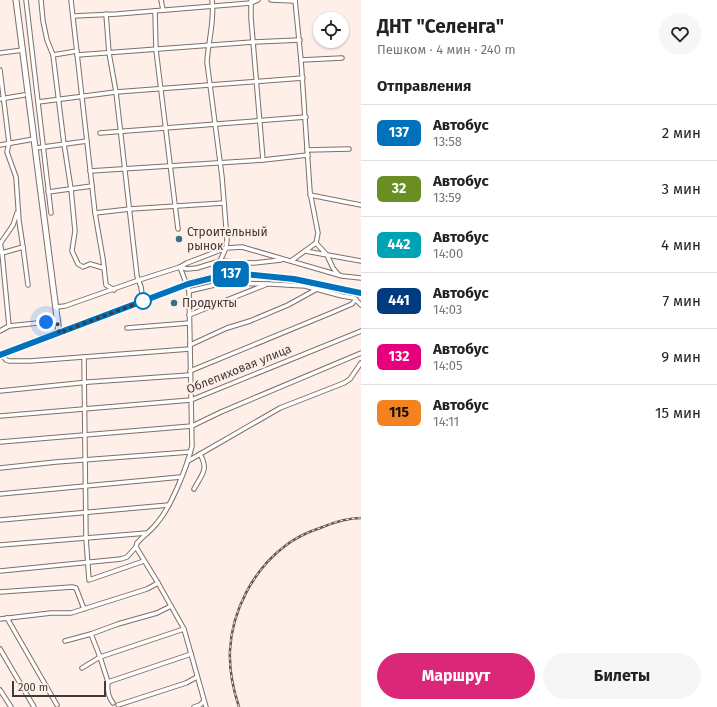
<!DOCTYPE html>
<html lang="ru">
<head>
<meta charset="utf-8">
<style>
  body { margin:0; font-family:"Fira Sans",sans-serif; background:#f6f6f6; color:#222; height:100vh; display:flex; flex-direction:column; font-size:15px; white-space:nowrap }
  * { box-sizing:border-box; margin:0 }
  p { font-size:13px; color:#767676 }
  .icon { flex:none; width:22px; height:22px; fill:none; stroke:currentColor; stroke-width:2; stroke-linecap:round; stroke-linejoin:round }
  .map { position:relative; flex:1; overflow:hidden }
  .sheet { display:flex; flex-direction:column; background:#fff; width:356px }
  .sheet>* { flex:none }
  .badge { padding:0 8px; border-radius:6px; font-size:14px; line-height:26px }
  .controls { position:absolute; left:313px; top:12px; display:grid; gap:8px }
  .controls a { display:grid; place-items:center; width:36px; height:36px; border-radius:50%; background:#fff; box-shadow:0 1px 3px #0004; font-size:20px }
  .scale { position:absolute; left:12px; bottom:10px; width:94px; box-sizing:border-box; padding-left:4px; border:2px solid #413b37; border-top:0; font-size:11px; line-height:14px; white-space:nowrap; color:#413b37; -webkit-text-stroke:3px #fef0e9; paint-order:stroke }
  .you { position:absolute; width:20px; height:20px; margin:-10px; border:3px solid #fff; border-radius:50%; background:#1a73e8; box-shadow:0 0 0 6px #1a73e833 }
  .map>.badge { position:absolute; translate:-50% -50%; box-shadow:0 0 0 2px #fff }
  h2 { padding:0 16px; font-size:15px; line-height:36px }
  .round { display:grid; place-items:center; flex:none; width:42px; height:42px; border-radius:21px; background:#f6f6f6 }
  .head { display:flex; align-items:center; justify-content:space-between; height:68px; padding:0 16px }
  h1 { font-size:19px; font-weight:700; line-height:30px }
  .primary-button { display:flex; gap:8px; margin-top:auto; padding:8px 16px }
  .primary-button a { flex:1; height:46px; border-radius:24px; background:#db2777; color:#fff; font-size:16px; font-weight:700; line-height:46px; text-align:center }
  .primary-button a+a { background:#f6f6f6; color:#222 }
  ul { padding:0; list-style:none }
  li { display:flex; align-items:center; gap:12px; height:56px; padding:0 16px; border-top:1px solid #e0e0e0 }
  li div { flex:1 }
  li b { display:block; font-size:15px }
  li em { font-style:normal }
  li .badge { min-width:44px; font-weight:700; text-align:center }
  main { display:flex; flex:1; min-height:0 }
  .map>svg:first-child { display:block }
  .lines { fill:none; stroke-linecap:round; stroke-linejoin:round }
  .street-casing { stroke:#7e6f68; stroke-width:5.5 }
  .secondary-casing { stroke:#7e6f68; stroke-width:7 }
  .primary-casing { stroke:#a64956; stroke-width:8 }
  .street { stroke:#fff; stroke-width:3.5 }
  .secondary { stroke:#fff; stroke-width:5 }
  .primary { stroke:#eb96a4; stroke-width:5.5 }
  .rail-casing { stroke:#605854; stroke-width:2.5 }
  .rail { stroke:#fef0e9; stroke-width:1; stroke-dasharray:3; stroke-linecap:butt }
  .line-casing { stroke:#fff; stroke-width:9 }
  .line { stroke:#0072bc; stroke-width:6 }
  .walk { stroke:#413b37; stroke-width:4; stroke-dasharray:0 7.2 }
  .poi-dot { fill:#2f7384; stroke:#fef0e9; stroke-width:1.5 }
  .stop-dot { fill:#fff; stroke:#0072bc; stroke-width:2 }
  .labels { text-anchor:middle; dominant-baseline:central; stroke-width:4; stroke-linejoin:round; paint-order:stroke }
  .poi-label { font-size:12px; fill:#413b37; stroke:#fef0e9; text-anchor:start }
  .street-label { font-size:12px; fill:#413b37; stroke:#fef0e9 }
</style>
</head>
<body>
<main>
<div class="map">
<svg width="361" height="707" viewBox="0 0 361 707">
  <rect width="100%" height="100%" fill="#fef0e9"/>
  <g class="lines">
    <defs>
      <g id="street">
        <polyline points="26,0 51,213"/>
        <polyline points="41,0 43,21 47,40 53,55 64,144 71,189 75,231 72,251 78,264 83,267 90,264 104,268"/>
        <polyline points="71,0 95,213 103,259 106,285 114,290"/>
        <polyline points="161,0 163,10"/>
        <path d="M 212,0 C 215,20 208,42 207,62 L 222,177 L 227,240 L 226,248 L 220,261"/>
        <polyline points="251,0 251,18 263,160"/>
        <polyline points="271,0 295,1"/>
        <polyline points="295,0 301,60 310,192 318,233 316,243 327,255 333,268 338,274"/>
        <polyline points="155,11 156,50 178,229"/>
        <polyline points="106,14 109,53 116,92 137,276 141,287 143,301"/>
        <polyline points="73,16 117,14 251,3 258,0"/>
        <polyline points="0,53 23,50"/>
        <polyline points="53,55 77,51"/>
        <polyline points="77,55 253,42 300,40"/>
        <polyline points="301,60 342,58"/>
        <polyline points="0,70 9,143 7,152 16,177 19,221 23,247 28,285"/>
        <polyline points="0,99 24,95"/>
        <polyline points="38,102 116,92 303,78"/>
        <polyline points="100,133 306,117"/>
        <polyline points="0,145 34,139"/>
        <polyline points="36,148 87,141"/>
        <polyline points="307,150 349,149"/>
        <polyline points="90,171 263,160 308,155"/>
        <polyline points="48,192 92,186"/>
        <polyline points="310,195 361,205"/>
        <polyline points="95,213 130,209 224,203"/>
        <polyline points="0,242 2,253 9,326"/>
        <polyline points="0,244 13,225 17,213"/>
        <polyline points="305,251 361,261"/>
        <polyline points="1,252 2,253 23,247"/>
        <polyline points="291,261 316,243"/>
        <path d="M 180,267 L 189,291 L 192,446 C 187,467 171,507 157,523 C 151,531 143,536 137,543 L 136,547 L 158,583 L 184,629 L 206,707"/>
        <polyline points="180,267 187,269 197,268 220,261 253,263 281,260"/>
        <polyline points="189,291 223,283 270,284 305,286 342,296 354,298 361,305"/>
        <polyline points="56,307 65,306 139,280 180,267 187,263 226,248 242,247 342,276 361,278"/>
        <polyline points="189,315 265,285"/>
        <polyline points="127,328 189,323"/>
        <polyline points="0,331 9,326 57,321"/>
        <polyline points="190,345 227,328 250,321 288,305 317,289"/>
        <polyline points="2,355 6,360 9,361 30,361 190,349"/>
        <polyline points="84,357 86,538 89,580 144,561"/>
        <polyline points="190,371 331,313 352,304 356,299"/>
        <polyline points="0,391 89,382 190,375"/>
        <polyline points="0,416 191,400 361,331"/>
        <polyline points="0,442 192,426 221,412 361,353"/>
        <polyline points="188,461 280,408 344,383 350,379 361,363"/>
        <polyline points="0,468 56,462 190,452"/>
        <path d="M 194,489 C 202,474 209,470 200,454"/>
        <polyline points="0,494 181,477"/>
        <polyline points="0,520 169,505"/>
        <polyline points="0,545 147,533"/>
        <polyline points="0,571 121,559 127,557 136,547"/>
        <polyline points="0,592 72,587 76,588 84,609"/>
        <polyline points="7,618 57,705"/>
        <polyline points="0,619 51,613 71,613 147,589 158,583"/>
        <polyline points="65,641 91,634"/>
        <polyline points="0,649 34,707"/>
        <polyline points="82,668 100,657 91,634 118,624 157,613 171,606"/>
        <polyline points="108,682 100,657 184,629"/>
        <polyline points="0,690 11,707"/>
        <path d="M 113,703 C 108,697 107,689 108,682 L 191,654"/>
        <polyline points="118,705 186,683 197,677"/>
        <polyline points="194,707 200,705 204,701"/>
      </g>
      <polyline id="secondary" points="16,0 59,333"/>
      <polyline id="primary" points="0,355 188,284 228,274 244,274 294,279 361,293"/>
    </defs>
    <!-- street casing -->
    <use href="#street" class="street-casing"/>
    <!-- secondary casing -->
    <use href="#secondary" class="secondary-casing"/>
    <!-- primary casing -->
    <use href="#primary" class="primary-casing"/>
    <!-- street -->
    <use href="#street" class="street"/>
    <!-- secondary -->
    <use href="#secondary" class="secondary"/>
    <!-- primary -->
    <use href="#primary" class="primary"/>
    <defs>
      <path id="rail" d="M 239,707 C 233,689 229,670 230,650 C 232,611 253,570 285,546 C 295,538 308,532 320,528 C 332,523 347,518 361,518"/>
    </defs>
    <!-- rail casing -->
    <use href="#rail" class="rail-casing"/>
    <!-- rail -->
    <use href="#rail" class="rail"/>
  </g>
  <g class="lines">
    <defs>
      <polyline id="line" points="0,355 188,284 228,274 244,274 294,279 361,293"/>
    </defs>
    <!-- line casing -->
    <use href="#line" class="line-casing"/>
    <!-- line -->
    <use href="#line" class="line"/>
    <!-- walk -->
    <polyline class="walk" points="46,322 57,321 59,333 143,301"/>
  </g>
  <!-- markers -->
  <g class="poi-dot">
    <circle cx="179" cy="239" r="4"/>
    <circle cx="174" cy="303" r="4"/>
  </g>
  <circle class="stop-dot" cx="143" cy="301" r="8"/>
  <g class="labels">
    <!-- poi labels -->
    <g class="poi-label">
      <text x="187" y="232">Строительный<tspan x="187" dy="14">рынок</tspan></text>
      <text x="182" y="303">Продукты</text>
    </g>
    <!-- street labels -->
    <g class="street-label">
      <text transform="translate(239 369) rotate(-22)">Облепиховая улица</text>
    </g>
  </g>
</svg>
<div class="controls">
<a><svg class="icon" aria-label="locate" viewBox="0 0 24 24"><circle cx="12" cy="12" r="6"/><path d="M12 2v4M12 18v4M2 12h4M18 12h4"/></svg></a>
</div>
<div class="scale">200 m</div>
<div class="you" style="left:46px;top:322px"></div>
<b class="badge" style="left:231px;top:274px;background:#0072bc;color:#fff">137</b>
</div>
<section class="sheet">
<div class="head"><div><h1>ДНТ &quot;Селенга&quot;</h1><p>Пешком · 4 мин · 240 m</p></div><a class="round"><svg class="icon" aria-label="heart" viewBox="0 0 24 24"><path d="M12 20l-8-8c-3-5 5-10 8-4 3-6 11-1 8 4z"/></svg></a></div>
<h2>Отправления</h2>
<ul>
<li><span class="badge" style="background:#0072bc;color:#fff">137</span><div><b>Автобус</b><p>13:58</p></div><em>2 мин</em></li>
<li><span class="badge" style="background:#6b8e23;color:#fff">32</span><div><b>Автобус</b><p>13:59</p></div><em>3 мин</em></li>
<li><span class="badge" style="background:#00a3b4;color:#fff">442</span><div><b>Автобус</b><p>14:00</p></div><em>4 мин</em></li>
<li><span class="badge" style="background:#003b80;color:#fff">441</span><div><b>Автобус</b><p>14:03</p></div><em>7 мин</em></li>
<li><span class="badge" style="background:#e6007e;color:#fff">132</span><div><b>Автобус</b><p>14:05</p></div><em>9 мин</em></li>
<li><span class="badge" style="background:#f58220;color:#111">115</span><div><b>Автобус</b><p>14:11</p></div><em>15 мин</em></li>
</ul>
<div class="primary-button"><a>Маршрут</a><a>Билеты</a></div>
</section>
</main>
</body>
</html>
